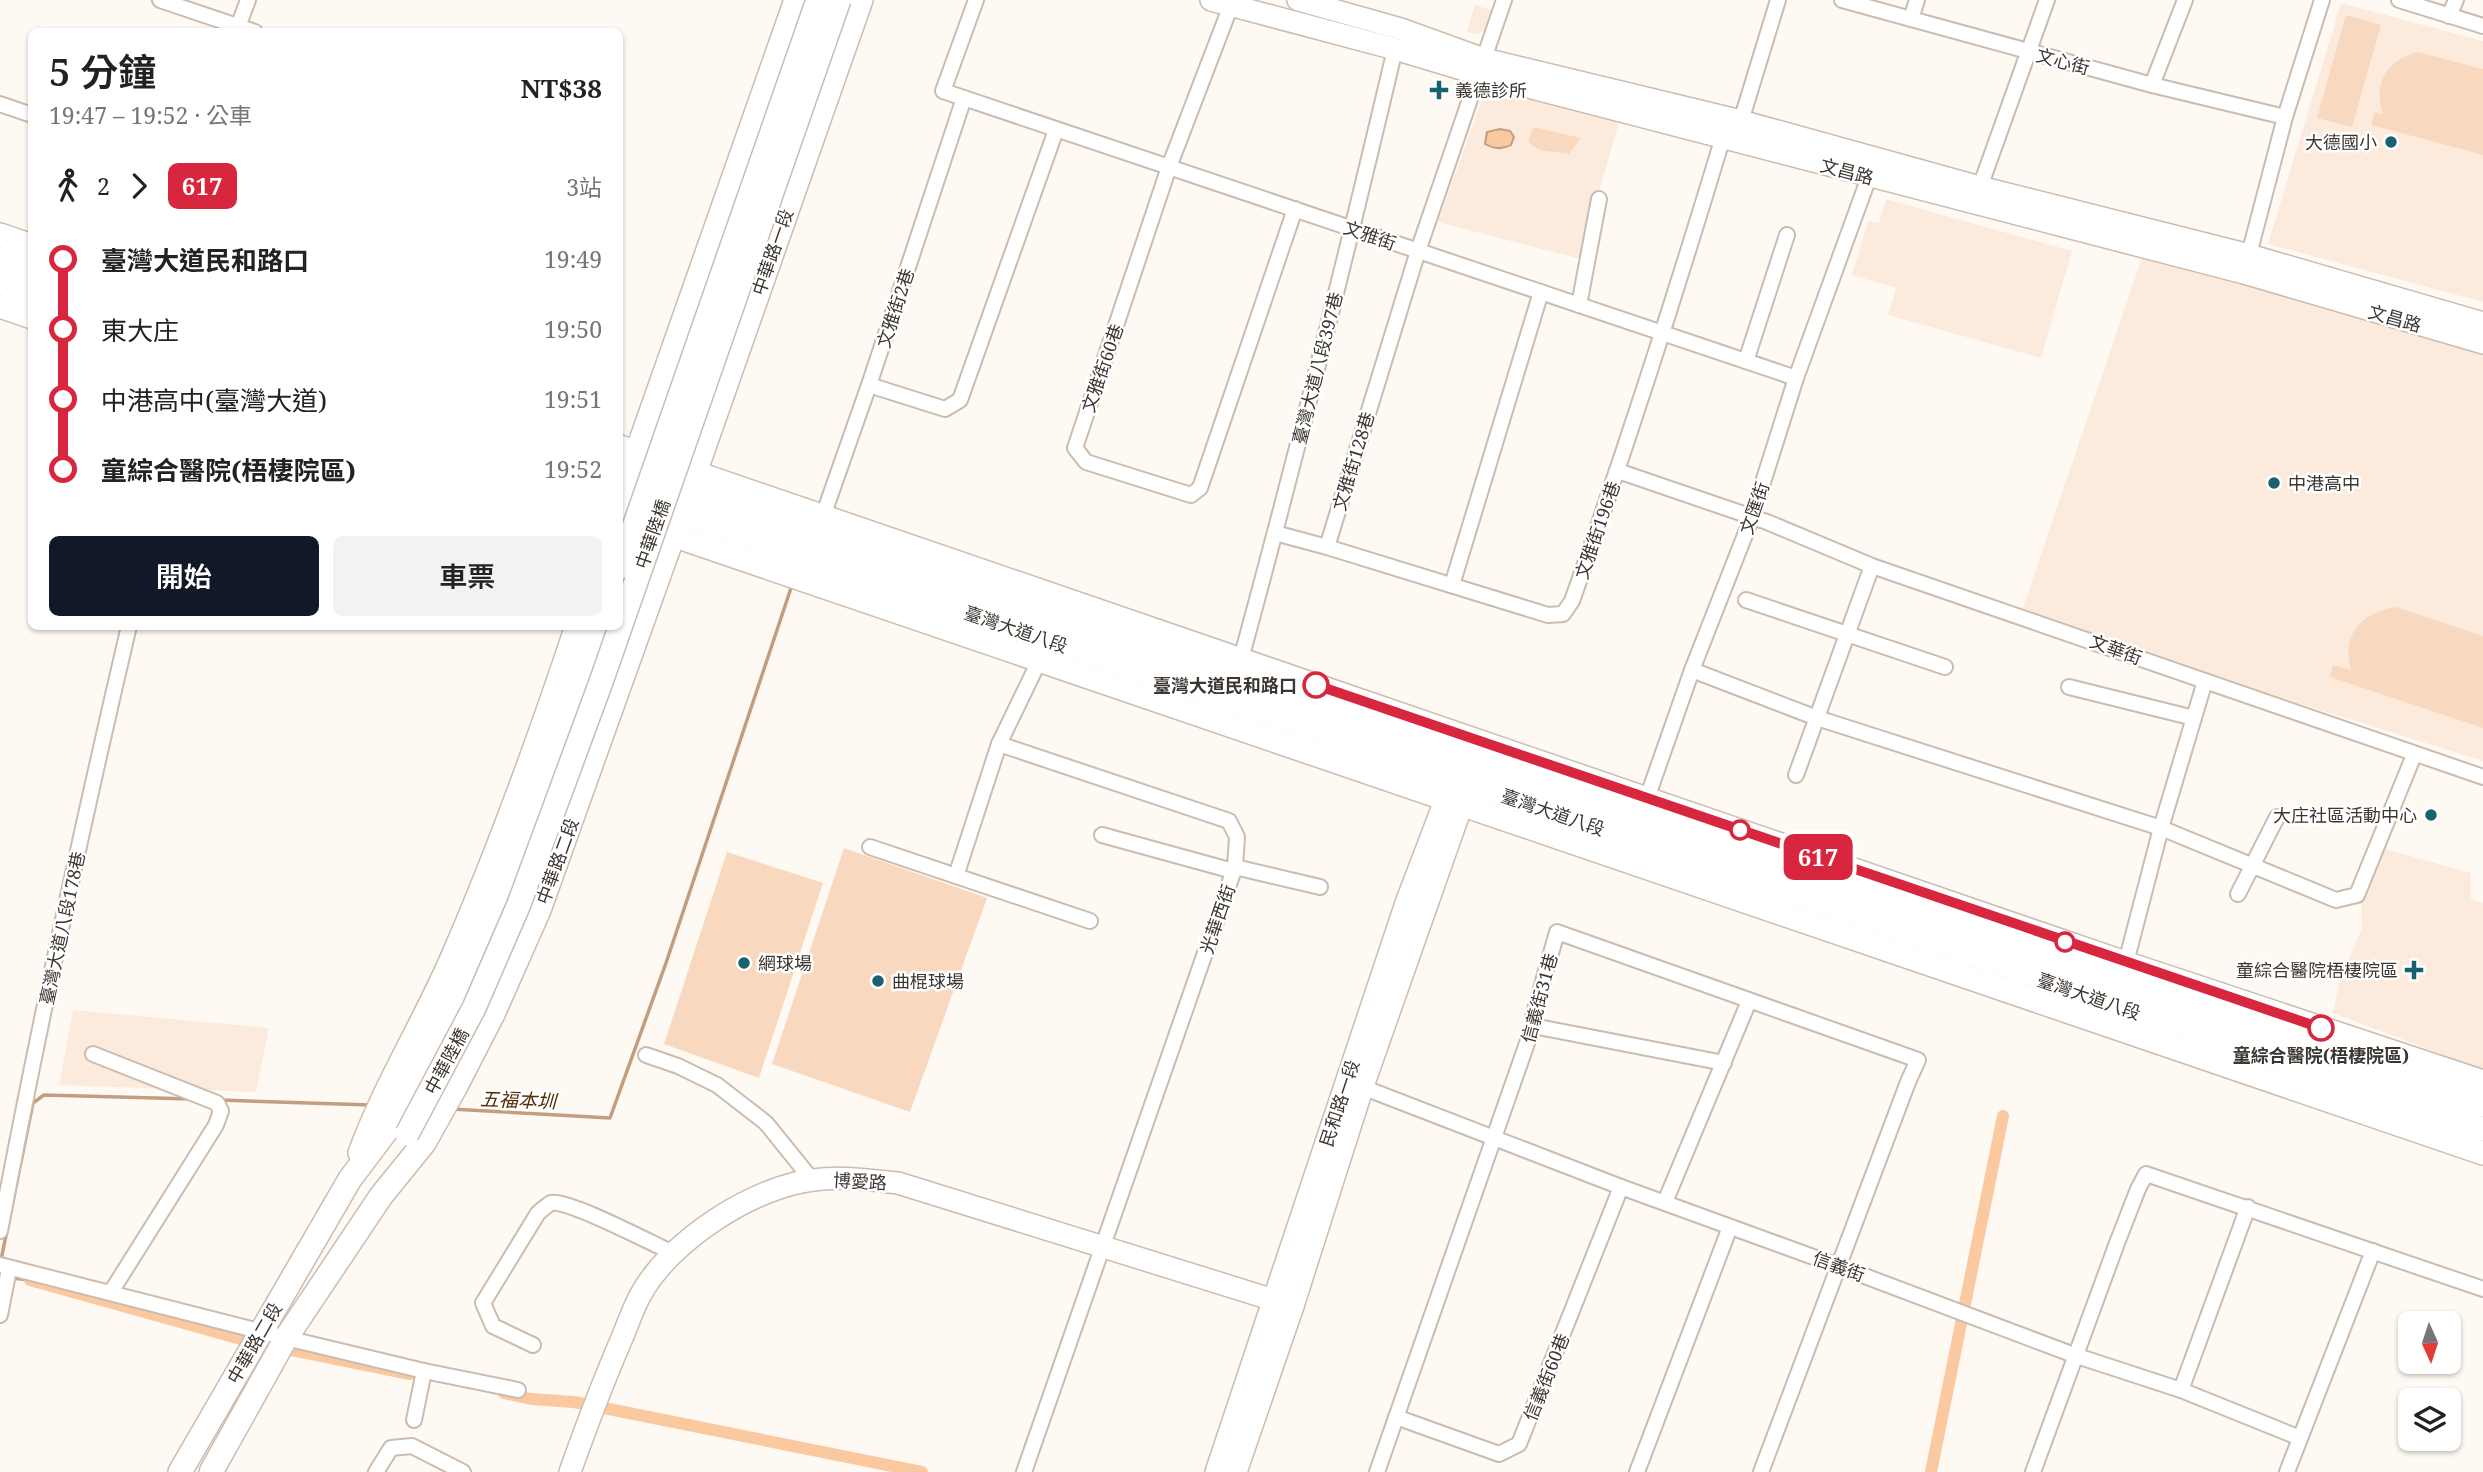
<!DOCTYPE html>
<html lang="zh-TW">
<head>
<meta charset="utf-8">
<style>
  body { margin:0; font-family:"Noto Serif","Noto Sans TC",serif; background:#f2f2f2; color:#222; height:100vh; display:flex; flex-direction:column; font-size:26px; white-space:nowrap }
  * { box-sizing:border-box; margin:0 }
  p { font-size:23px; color:#767676 }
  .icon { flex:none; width:38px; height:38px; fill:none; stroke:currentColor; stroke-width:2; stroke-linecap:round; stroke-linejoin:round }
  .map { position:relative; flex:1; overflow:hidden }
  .sheet { position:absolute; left:28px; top:28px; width:595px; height:602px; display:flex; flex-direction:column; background:#fff; border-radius:10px; box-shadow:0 2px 5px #0004 }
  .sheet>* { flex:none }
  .badge { padding:0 14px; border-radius:10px; font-size:24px; line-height:46px }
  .needle { width:46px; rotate:177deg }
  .fabs { position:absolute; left:2398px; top:1311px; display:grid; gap:14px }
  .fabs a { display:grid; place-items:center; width:63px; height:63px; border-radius:10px; background:#fff; box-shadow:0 2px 5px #0004; font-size:35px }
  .map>.badge { position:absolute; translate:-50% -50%; box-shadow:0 0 0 4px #fff }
  .legs { display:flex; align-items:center; gap:10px; height:77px; padding:0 21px; font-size:23px }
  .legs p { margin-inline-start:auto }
  .head { display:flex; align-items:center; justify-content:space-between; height:119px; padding:0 21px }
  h1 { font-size:38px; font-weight:600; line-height:52px }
  .action { display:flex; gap:14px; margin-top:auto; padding:14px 21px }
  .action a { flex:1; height:80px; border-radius:10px; background:#111827; color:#fff; font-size:28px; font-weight:600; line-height:80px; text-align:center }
  .action a+a { background:#f2f2f2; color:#222 }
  ul { padding:0 21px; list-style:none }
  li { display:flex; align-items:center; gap:24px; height:70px; font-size:26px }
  li i { display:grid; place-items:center; width:10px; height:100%; margin:0 9px; background:currentColor }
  li i::after { content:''; width:18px; height:18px; margin:-9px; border:5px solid; border-radius:50%; background:#fff }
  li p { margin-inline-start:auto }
  li:first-child i { background:linear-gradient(#0000 50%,currentColor 0) }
  li:last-child i { background:linear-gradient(currentColor 50%,#0000 0) }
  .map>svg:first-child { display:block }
  .built { fill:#fcebdd }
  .green { fill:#f8d9c0 }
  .water { fill:#fbc9a0; stroke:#c29d7f; stroke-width:2 }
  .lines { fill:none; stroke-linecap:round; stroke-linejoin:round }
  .stream { stroke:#c29d7f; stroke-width:3.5 }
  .canal { stroke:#fbc9a0; stroke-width:12 }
  .street-casing { stroke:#cbbcb0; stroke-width:18 }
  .secondary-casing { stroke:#cbbcb0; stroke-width:24 }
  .primary-casing { stroke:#cbbcb0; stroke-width:26 }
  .street { stroke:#fff; stroke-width:14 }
  .secondary { stroke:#fff; stroke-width:21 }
  .primary { stroke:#fff; stroke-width:23 }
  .primary-bridge-casing { stroke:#cbbcb0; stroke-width:26; stroke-linecap:butt }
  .primary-bridge { stroke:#fff; stroke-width:23 }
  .line-1-casing { stroke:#fff; stroke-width:16 }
  .line-1 { stroke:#d7263d; stroke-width:10 }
  .poi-dot { fill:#17626e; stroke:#fff; stroke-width:2.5 }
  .stop-1-dot { fill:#fff; stroke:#d7263d; stroke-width:3.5 }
  .labels { text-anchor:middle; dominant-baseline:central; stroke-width:5; stroke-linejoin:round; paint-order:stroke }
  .street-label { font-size:18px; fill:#3c3631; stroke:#fff }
  .poi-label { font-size:18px; fill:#3c3631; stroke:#fff; text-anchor:start }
  .stop-label { font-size:18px; font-weight:bold; fill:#3c3631; stroke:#fff; text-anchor:end }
  .water-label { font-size:19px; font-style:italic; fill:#532d03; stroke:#fff }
</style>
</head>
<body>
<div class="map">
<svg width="2483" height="1472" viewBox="0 0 2483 1472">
  <rect width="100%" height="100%" fill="#fff9f4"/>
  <!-- built -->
  <g class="built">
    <polygon points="2341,3 2483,41 2483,302 2268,244"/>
    <polygon points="1475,5 1491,10 1485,30 1478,34 1467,32"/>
    <polygon points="1487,86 1619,122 1580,259 1438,222"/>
    <polygon points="1886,199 2072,251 2041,358 1888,315 1896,288 1852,275 1868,221 1879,223"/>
    <polygon points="2145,249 2483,351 2483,761 2020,616"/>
    <polygon points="2385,849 2471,873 2471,899 2483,903 2483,1070 2333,1013 2340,980 2362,928 2361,904"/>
    <polygon points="73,1010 269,1028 256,1092 59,1085"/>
  </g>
  <!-- green -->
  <g class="green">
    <polygon points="2346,15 2381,25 2352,127 2317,118"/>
    <path d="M 2418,52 L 2483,69 L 2483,155 L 2371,125 L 2375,112 L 2383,114 C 2372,83 2388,59 2418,52 Z"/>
    <polygon points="1533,127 1581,138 1569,154 1539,150 1528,142"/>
    <path d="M 2396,607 L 2483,636 L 2483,728 L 2330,677 L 2333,665 L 2351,670 C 2341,633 2362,613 2396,607 Z"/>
    <polygon points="844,848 987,898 910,1112 772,1064"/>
    <polygon points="727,852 823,883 759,1078 664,1044"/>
  </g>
  <!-- water -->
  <path class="water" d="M 1500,129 L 1510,131 L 1514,137 L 1511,145 C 1502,150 1494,149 1485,144 L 1487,132 Z"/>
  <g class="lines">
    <!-- stream -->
    <g class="stream">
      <polyline points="220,1100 370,1105"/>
      <polyline points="451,1109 610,1118 666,963 791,588"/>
      <polyline points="1,1260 33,1103 44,1095 192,1099"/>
      <polyline points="12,1278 30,1280"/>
    </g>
    <!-- canal -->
    <g class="canal">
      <polyline points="30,1280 259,1344"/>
      <polyline points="277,1347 410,1374"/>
      <polyline points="504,1393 531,1399 574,1402 922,1472"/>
      <polyline points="1931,1472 2003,1116"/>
    </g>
    <defs>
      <g id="street">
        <polyline points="160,0 255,32"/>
        <polyline points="976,0 943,91 1796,378"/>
        <polyline points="1233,0 1169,167 1075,448 1086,462 1191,495 1200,488 1295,209"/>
        <polyline points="1842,0 2152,85 2285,117"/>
        <polyline points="2399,0 2483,26"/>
        <polyline points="2449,16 2456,0"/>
        <polyline points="1911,19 1917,0"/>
        <polyline points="236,32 248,0"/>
        <polyline points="2152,85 2185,0"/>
        <polyline points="0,104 32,115"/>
        <polyline points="1980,187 2047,0"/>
        <polyline points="2247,262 2285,117 2322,0"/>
        <polyline points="1579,305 1599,199"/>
        <polyline points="1746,361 1787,235"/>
        <polyline points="869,385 945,409 960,400 1056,130"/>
        <polyline points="1618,471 1767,522 1872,566 2483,777"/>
        <polyline points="823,516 869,385 964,98"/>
        <path d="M 1275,533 L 1327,547 L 1548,615 L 1563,614 L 1572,601 C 1626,448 1676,293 1723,137 L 1741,121 L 1778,0"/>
        <polyline points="1327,547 1418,251 1504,0"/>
        <polyline points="1452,585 1541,292"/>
        <polyline points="1746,600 1945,667"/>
        <path d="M 1235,662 L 1241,659 C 1296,457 1347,253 1395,49"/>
        <polyline points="1692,670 1817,718 2161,828 2336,900 2357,895 2414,755"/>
        <polyline points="2069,687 2194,718"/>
        <polyline points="999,744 1229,821 1237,837 1235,867 1024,1472"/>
        <polyline points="1796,775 1872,566"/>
        <polyline points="1645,804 1692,670 1752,517 1796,378 1869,177 1866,170"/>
        <polyline points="1102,835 1233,871"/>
        <polyline points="870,847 1090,921"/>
        <polyline points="1235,867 1320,887"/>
        <polyline points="956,876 999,744 1042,655"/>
        <polyline points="2238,894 2277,817"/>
        <polyline points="2124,970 2161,828 2205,681"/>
        <polyline points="1533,1026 1724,1063"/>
        <polyline points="93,1054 217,1103 221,1111 216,1125 111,1292"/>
        <polyline points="646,1055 678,1066 717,1085 766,1123 812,1180"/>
        <polyline points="1357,1085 1621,1187 1838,1266 2074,1355 2181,1390 2300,1438"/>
        <polyline points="1665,1202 1749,1001"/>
        <path d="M 0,1231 C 38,1029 82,827 129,626"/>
        <polyline points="0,1265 286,1338 424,1371 518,1390"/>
        <polyline points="0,1315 9,1269"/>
        <path d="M 533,1345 L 493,1326 L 483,1303 L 538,1213 C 542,1210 547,1205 551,1203 C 568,1199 653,1244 673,1253"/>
        <polyline points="2181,1390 2248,1207"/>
        <polyline points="1396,1417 1499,1454 1519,1444 1621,1187"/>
        <polyline points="414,1420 424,1371"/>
        <polyline points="376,1472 391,1448 412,1446 463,1472"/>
        <polyline points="1377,1472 1533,1026 1533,1017 1557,932 1918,1060 1908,1082 1761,1472"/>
        <polyline points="1637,1472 1730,1227"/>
        <polyline points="2033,1472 2117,1243 2138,1189 2146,1174 2483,1289"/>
        <polyline points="2287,1472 2373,1251"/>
      </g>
      <g id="secondary">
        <polyline points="1211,0 1395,49 1478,74 2244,273 2483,343"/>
        <polyline points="1298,0 1401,29 1484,59 1741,121 1980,187 2249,255 2483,323"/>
        <path d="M 570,1472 C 586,1427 603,1382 622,1338 C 628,1324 633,1308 641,1294 C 670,1241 753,1187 813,1180 C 841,1176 870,1180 898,1183 L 1293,1306"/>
        <polyline points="1216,1472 1406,903 1451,785"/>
        <polyline points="1236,1472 1293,1306 1363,1086 1468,788"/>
      </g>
      <g id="primary">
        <polyline points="0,235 32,246"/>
        <polyline points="0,259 32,269"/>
        <polyline points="0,282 32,293"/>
        <polyline points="0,306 32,317"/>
        <polyline points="620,447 2125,963 2483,1082"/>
        <polyline points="632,466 796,0"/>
        <polyline points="620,470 2120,984 2483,1105"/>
        <polyline points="690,487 861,0"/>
        <polyline points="620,493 2483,1129"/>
        <polyline points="620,517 2483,1153"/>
        <path d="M 360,1153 C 385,1085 424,1023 453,956 C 500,848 540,737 577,626"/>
        <polyline points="180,1472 350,1179 390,1126 454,1001 500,897 599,626"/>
        <polyline points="211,1472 286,1338 381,1196 424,1143 456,1086 493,1014 539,910 678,522"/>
      </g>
    </defs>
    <!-- street casing -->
    <use href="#street" class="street-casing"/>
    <!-- secondary casing -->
    <use href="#secondary" class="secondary-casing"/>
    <!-- primary casing -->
    <use href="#primary" class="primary-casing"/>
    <!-- street -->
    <use href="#street" class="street"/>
    <!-- secondary -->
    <use href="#secondary" class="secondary"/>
    <!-- primary -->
    <use href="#primary" class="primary"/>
    <defs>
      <g id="primary-bridge">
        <polyline points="620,567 818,0"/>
        <polyline points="407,1134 474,1008 519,904 601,682 839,0"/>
      </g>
    </defs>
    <!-- primary-bridge casing -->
    <use href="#primary-bridge" class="primary-bridge-casing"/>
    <!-- primary-bridge -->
    <use href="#primary-bridge" class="primary-bridge"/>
  </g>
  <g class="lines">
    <defs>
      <polyline id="line-1" points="1316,685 2321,1028"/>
    </defs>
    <!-- line-1 casing -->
    <use href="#line-1" class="line-1-casing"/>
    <!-- line-1 -->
    <use href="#line-1" class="line-1"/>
  </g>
  <!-- markers -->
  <g class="poi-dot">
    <path d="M1435.5 79.5h7v7h7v7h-7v7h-7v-7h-7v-7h7z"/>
    <circle cx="2391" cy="142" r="7"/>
    <circle cx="2274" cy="483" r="7"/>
    <circle cx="2431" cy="815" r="7"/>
    <circle cx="744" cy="963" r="7"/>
    <path d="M2410.5 959.5h7v7h7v7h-7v7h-7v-7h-7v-7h7z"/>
    <circle cx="878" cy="981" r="7"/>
  </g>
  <g class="stop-1-dot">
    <circle cx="1316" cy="685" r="12"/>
    <circle cx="1740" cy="830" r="9"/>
    <circle cx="2065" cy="942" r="9"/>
    <circle cx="2321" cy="1028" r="12"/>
  </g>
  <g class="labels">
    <!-- street labels -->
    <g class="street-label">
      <text transform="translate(2063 61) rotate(15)">文心街</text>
      <text transform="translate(1847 171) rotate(15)">文昌路</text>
      <text transform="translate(1370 235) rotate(19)">文雅街</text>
      <text transform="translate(772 252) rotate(-71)">中華路一段</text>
      <text transform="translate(895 308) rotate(-72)">文雅街2巷</text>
      <text transform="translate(2395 318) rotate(16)">文昌路</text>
      <text transform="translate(1102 368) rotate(-71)">文雅街60巷</text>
      <text transform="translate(1317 368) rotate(-76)">臺灣大道八段397巷</text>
      <text transform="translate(1353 461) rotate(-73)">文雅街128巷</text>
      <text transform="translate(1754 508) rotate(-71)">文匯街</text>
      <text transform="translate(1597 530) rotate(-71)">文雅街196巷</text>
      <text transform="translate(652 534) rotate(-71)">中華陸橋</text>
      <text transform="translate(1016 629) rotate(19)">臺灣大道八段</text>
      <text transform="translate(2116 649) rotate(20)">文華街</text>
      <text transform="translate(1553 812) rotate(19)">臺灣大道八段</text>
      <text transform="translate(557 861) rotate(-70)">中華路二段</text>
      <text transform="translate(1217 919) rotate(-71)">光華西街</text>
      <text transform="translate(62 928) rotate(-78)">臺灣大道八段178巷</text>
      <text transform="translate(2089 996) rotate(19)">臺灣大道八段</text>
      <text transform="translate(1539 998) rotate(-75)">信義街31巷</text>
      <text transform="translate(446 1061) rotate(-62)">中華陸橋</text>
      <text transform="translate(1339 1103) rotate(-72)">民和路一段</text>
      <text transform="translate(860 1181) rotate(3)">博愛路</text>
      <text transform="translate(1839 1266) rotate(20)">信義街</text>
      <text transform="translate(254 1343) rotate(-60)">中華路二段</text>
      <text transform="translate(1546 1377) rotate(-68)">信義街60巷</text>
    </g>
    <!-- poi labels -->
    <g class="poi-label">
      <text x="1455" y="90">義德診所</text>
      <text x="2377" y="142" text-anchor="end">大德國小</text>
      <text x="2288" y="483">中港高中</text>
      <text x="2417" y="815" text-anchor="end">大庄社區活動中心</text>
      <text x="758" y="963">網球場</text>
      <text x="2398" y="970" text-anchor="end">童綜合醫院梧棲院區</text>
      <text x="892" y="981">曲棍球場</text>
    </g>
    <!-- stop labels -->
    <g class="stop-label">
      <text x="1297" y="685">臺灣大道民和路口</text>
      <text x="2321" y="1055" text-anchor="middle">童綜合醫院(梧棲院區)</text>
    </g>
    <!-- water labels -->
    <g class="water-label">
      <text transform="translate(518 1100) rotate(2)">五福本圳</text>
    </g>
  </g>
</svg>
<div class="fabs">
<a><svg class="needle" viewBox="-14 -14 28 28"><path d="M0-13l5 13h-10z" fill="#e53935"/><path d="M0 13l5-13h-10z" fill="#767676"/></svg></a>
<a><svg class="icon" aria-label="layers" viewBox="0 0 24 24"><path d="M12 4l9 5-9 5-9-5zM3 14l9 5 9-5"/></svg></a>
</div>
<b class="badge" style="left:1818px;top:857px;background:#d7263d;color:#fff">617</b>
<section class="sheet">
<div class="head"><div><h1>5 分鐘</h1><p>19:47 – 19:52 · 公車</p></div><b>NT$38</b></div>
<div class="legs"><svg class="icon" aria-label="walk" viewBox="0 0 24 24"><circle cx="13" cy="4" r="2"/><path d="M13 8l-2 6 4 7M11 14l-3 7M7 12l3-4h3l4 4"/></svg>2<svg class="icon" aria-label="forward" viewBox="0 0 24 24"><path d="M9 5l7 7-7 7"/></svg><b class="badge" style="background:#d7263d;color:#fff">617</b><p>3站</p></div>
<ul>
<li><i style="color:#d7263d"></i><b>臺灣大道民和路口</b><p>19:49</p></li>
<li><i style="color:#d7263d"></i><span>東大庄</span><p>19:50</p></li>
<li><i style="color:#d7263d"></i><span>中港高中(臺灣大道)</span><p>19:51</p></li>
<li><i style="color:#d7263d"></i><b>童綜合醫院(梧棲院區)</b><p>19:52</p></li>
</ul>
<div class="action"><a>開始</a><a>車票</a></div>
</section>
</div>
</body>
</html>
